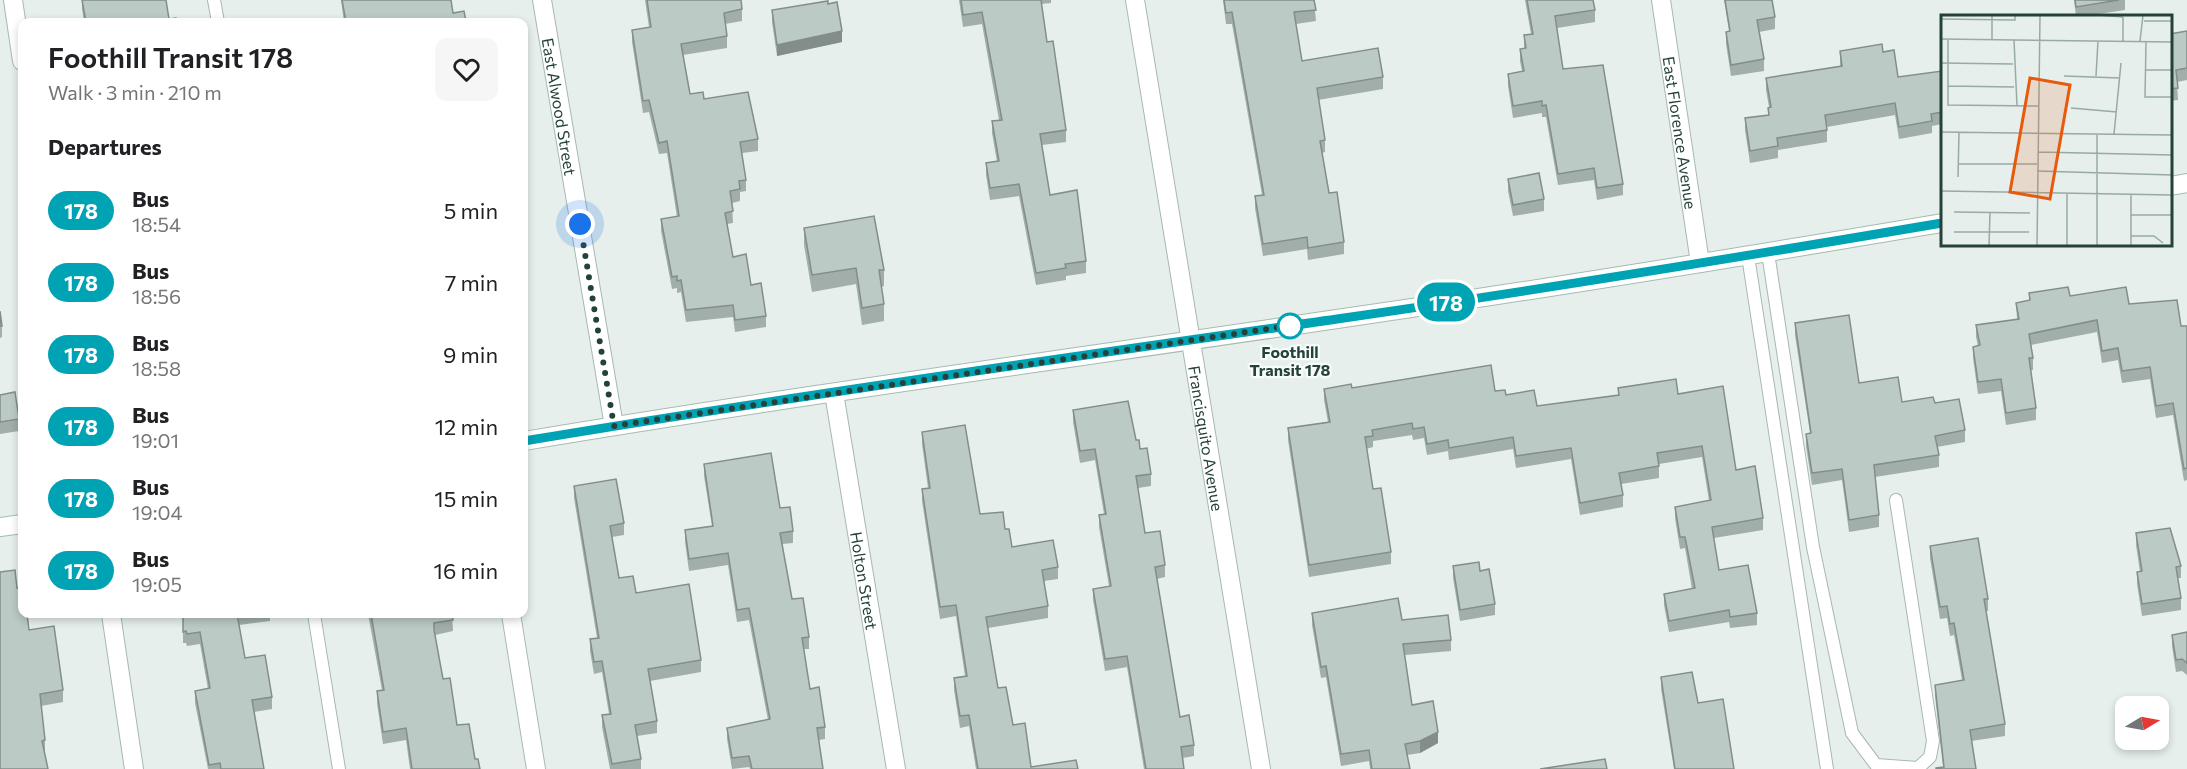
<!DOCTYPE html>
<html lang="en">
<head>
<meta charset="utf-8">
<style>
  body { margin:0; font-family:Commissioner,sans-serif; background:#f6f6f6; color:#202124; height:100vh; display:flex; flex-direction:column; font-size:22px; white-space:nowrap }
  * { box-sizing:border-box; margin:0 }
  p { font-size:20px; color:#757577 }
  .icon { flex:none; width:33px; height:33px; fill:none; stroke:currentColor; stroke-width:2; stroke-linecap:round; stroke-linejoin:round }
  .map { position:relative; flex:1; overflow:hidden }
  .drawer { position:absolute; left:18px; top:18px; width:510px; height:600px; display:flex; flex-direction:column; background:#fff; border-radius:12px; box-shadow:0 3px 9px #0003 }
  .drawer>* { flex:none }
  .badge { padding:0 12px; border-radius:20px; font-size:21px; line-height:39px }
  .needle { width:39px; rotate:80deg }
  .buttons { position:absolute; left:2115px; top:696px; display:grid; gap:12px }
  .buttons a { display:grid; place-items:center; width:54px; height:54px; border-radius:12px; background:#fff; box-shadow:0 3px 9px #0003; font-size:30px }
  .you { position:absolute; width:30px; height:30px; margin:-15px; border:4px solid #fff; border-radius:50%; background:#1a73e8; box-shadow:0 0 0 9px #1a73e833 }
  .map>.badge { position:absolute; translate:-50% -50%; box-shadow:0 0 0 3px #fff }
  h2 { padding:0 30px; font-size:22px; line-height:54px }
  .round { display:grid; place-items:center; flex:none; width:63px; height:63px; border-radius:12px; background:#f6f6f6 }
  .headline { display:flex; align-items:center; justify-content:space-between; height:102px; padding:0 30px }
  h1 { font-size:28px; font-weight:600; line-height:45px }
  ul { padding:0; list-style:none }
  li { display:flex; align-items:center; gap:18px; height:72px; padding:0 30px }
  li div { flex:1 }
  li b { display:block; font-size:22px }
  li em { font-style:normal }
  li .badge { min-width:66px; font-weight:700; text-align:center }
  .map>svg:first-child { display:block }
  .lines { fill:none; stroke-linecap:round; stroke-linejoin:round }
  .service-casing { stroke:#a8b8b2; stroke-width:14 }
  .minor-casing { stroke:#a8b8b2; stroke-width:20 }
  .tertiary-casing { stroke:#a8b8b2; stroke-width:20 }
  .secondary-casing { stroke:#a4bbb3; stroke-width:20 }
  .service { stroke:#fff; stroke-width:12 }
  .minor { stroke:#fff; stroke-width:18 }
  .tertiary { stroke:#fff; stroke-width:18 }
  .secondary { stroke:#fff; stroke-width:18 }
  .wall { fill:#a1aea9 }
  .shaded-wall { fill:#838d89 }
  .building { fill:#bbcac4; stroke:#838d89; stroke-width:1.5 }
  .line-casing { stroke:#fff; stroke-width:14 }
  .line { stroke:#00a3b4; stroke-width:9 }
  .walk { stroke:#24423a; stroke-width:6; stroke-dasharray:0 10.8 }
  .stop-dot { fill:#fff; stroke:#00a3b4; stroke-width:3 }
  .labels { text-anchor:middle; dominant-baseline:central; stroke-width:4.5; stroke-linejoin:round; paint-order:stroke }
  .street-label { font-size:16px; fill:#24423a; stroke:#f7fbf9 }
  .stop-label { font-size:16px; font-weight:bold; fill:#24423a; stroke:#f7fbf9 }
  .inset-road { fill:none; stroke:#98aaa4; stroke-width:1.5 }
  .view { fill:#e8590c; fill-opacity:0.15; stroke:#e8590c; stroke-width:3 }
  .inset-edge { fill:none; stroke:#24423a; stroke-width:3 }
</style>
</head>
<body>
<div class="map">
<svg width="2187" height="769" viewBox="0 0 2187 769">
  <rect width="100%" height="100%" fill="#e6efeb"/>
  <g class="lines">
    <defs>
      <g id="service">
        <polyline points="214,0 218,22"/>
        <polyline points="1768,253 1813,547 1852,733 1876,765 1918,768 1930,757 1933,741 1896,500"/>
        <polyline points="1748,256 1827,769"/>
        <polyline points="314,614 339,769"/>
      </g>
      <g id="minor">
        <polyline points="13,0 22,61"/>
        <path id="s1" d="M 542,0 L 614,426"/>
        <path id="s2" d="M 1661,0 L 1700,263"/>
        <path id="s3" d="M 834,393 L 896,769"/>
        <polyline points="111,614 134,769"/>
        <polyline points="511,614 536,769"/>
      </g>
      <g id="tertiary">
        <path id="s4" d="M 1135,0 L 1261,769"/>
      </g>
      <g id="secondary">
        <polyline points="2170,186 2187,183"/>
        <path d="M 524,441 C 794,396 1066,359 1337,319 C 1539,290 1741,257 1942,223"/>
        <polyline points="0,527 22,524"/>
      </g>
    </defs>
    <!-- service casing -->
    <use href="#service" class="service-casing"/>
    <!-- minor casing -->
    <use href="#minor" class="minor-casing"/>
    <!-- tertiary casing -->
    <use href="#tertiary" class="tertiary-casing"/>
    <!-- secondary casing -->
    <use href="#secondary" class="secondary-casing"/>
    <!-- service -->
    <use href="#service" class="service"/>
    <!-- minor -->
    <use href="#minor" class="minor"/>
    <!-- tertiary -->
    <use href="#tertiary" class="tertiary"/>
    <!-- secondary -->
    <use href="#secondary" class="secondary"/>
  </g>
  <!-- wall -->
  <g class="wall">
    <polygon points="82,0 169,19 177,22 84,22 82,9"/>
    <polygon points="341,0 451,0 453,13 466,22 344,22"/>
    <polygon points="645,0 741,0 742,9 742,21 725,24 727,36 727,48 683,55 690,94 704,99 758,139 758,151 742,153 746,180 746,191 740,192 740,201 732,203 733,223 727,224 733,257 751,285 766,316 766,327 735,332 733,317 686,322 681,292 677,293 677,288 672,289 661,231 661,219 677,217 667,153 659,154 649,112 643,113 632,42 632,30 649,27"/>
    <polygon points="959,0 1051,0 1051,3 1041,4 1047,42 1066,130 1066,142 1042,145 1050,195 1086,261 1086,273 1066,276 1066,280 1036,285 1019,196 990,200 986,175 986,163 997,162 992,133 992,121 999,120 982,24 963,27"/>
    <polygon points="1223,0 1314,0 1316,21 1296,24 1302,61 1383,77 1383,89 1318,100 1325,140 1325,152 1322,153 1329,193 1344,242 1344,254 1308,260 1307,249 1263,256 1255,208 1255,196 1262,195 1232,24 1226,24"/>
    <polygon points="1525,0 1593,0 1595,10 1595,22 1557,28 1563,69 1623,184 1623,195 1597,200 1594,180 1558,185 1546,117 1542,117 1542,113 1513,118 1508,86 1508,74 1522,71 1520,61 1520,49 1524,48 1524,35 1531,34"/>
    <polygon points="1724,0 1772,0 1775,17 1775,29 1759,32 1764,59 1764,71 1731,76 1726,44 1726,32 1729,31"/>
    <polygon points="2074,0 2125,0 2125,10 2085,16 2076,16"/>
    <polygon points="772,10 842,42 777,56 772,22"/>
    <polygon points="2187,31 2187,80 2177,82 2178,100 2170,101 2170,34"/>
    <polygon points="1840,51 1883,52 1898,77 1942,71 1942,124 1932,126 1932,133 1899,139 1895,115 1827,127 1827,142 1778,150 1778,158 1750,163 1745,130 1745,118 1768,115 1768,108 1769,107 1766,90 1766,78 1840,67"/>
    <polygon points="1508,179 1544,199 1544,211 1513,216 1508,191"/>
    <polygon points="804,228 884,270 884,286 881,287 884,304 884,321 862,325 856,284 812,292 804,245"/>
    <polygon points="2029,293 2070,296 2129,304 2181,326 2187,326 2187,480 2184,481 2173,415 2156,418 2150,379 2122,383 2118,360 2102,363 2097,332 2031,345 2033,358 2033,370 2031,370 2036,408 2036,420 2006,425 2001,391 1978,394 1973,358 1973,347 1978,346 1976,337 1976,325 2017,319 2016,303 2029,300"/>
    <polygon points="0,311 2,326 2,337 0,338"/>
    <polygon points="1795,323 1859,383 1902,402 1935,403 1965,430 1965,442 1937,447 1939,455 1939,467 1875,477 1879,515 1879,527 1849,532 1842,480 1812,485 1806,446 1806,434 1810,433 1795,335"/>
    <polygon points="1352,388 1495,391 1537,406 1618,395 1618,388 1678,394 1736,470 1763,518 1763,530 1714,538 1719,570 1757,613 1757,625 1730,628 1729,622 1669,632 1664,605 1664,594 1692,589 1685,548 1680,549 1675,518 1675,507 1709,501 1702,457 1659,464 1659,478 1621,484 1623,495 1623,507 1580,515 1571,459 1516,468 1513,449 1449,460 1448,451 1427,455 1424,438 1413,440 1412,435 1373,441 1373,447 1366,449 1373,489 1391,552 1391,564 1309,577 1288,440 1288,428 1328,422 1324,400 1324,389"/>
    <polygon points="0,395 19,419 19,431 0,434"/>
    <polygon points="1073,410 1136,440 1151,474 1151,486 1138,488 1145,533 1165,565 1165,577 1157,579 1180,717 1194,745 1194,756 1183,758 1184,769 1144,769 1127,667 1105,671 1093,600 1093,589 1109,586 1099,527 1099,515 1104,514 1095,460 1080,463 1073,422"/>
    <polygon points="922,432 980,514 1005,529 1012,547 1058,567 1058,579 1044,581 1048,606 1048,618 988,628 998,688 1013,725 1031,767 1078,769 976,769 969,726 960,728 954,690 954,678 965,676 956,616 940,619 922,501 922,489 928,488 922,444"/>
    <polygon points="704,464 780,508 793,531 793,543 782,544 792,599 809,637 809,649 804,649 810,689 825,727 825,739 819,740 823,769 750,769 749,767 732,769 727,739 727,728 768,720 749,620 737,622 728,565 689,571 685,542 685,530 712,526 704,476"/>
    <polygon points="574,486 624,523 624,535 612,537 619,578 636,593 701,660 701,672 650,681 657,721 657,733 637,736 641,759 641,769 610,769 602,727 602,715 609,714 602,672 594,674 590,651 590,639 597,638 574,498"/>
    <polygon points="2136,533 2181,566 2181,578 2178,578 2181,598 2181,610 2142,616 2137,584 2137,572 2140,572 2136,545"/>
    <polygon points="1930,546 1988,599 1988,611 1986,611 2005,724 2005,736 1971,741 1976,769 1943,767 1935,696 1935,685 1962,680 1954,635 1950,636 1947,618 1940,619 1930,558"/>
    <polygon points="1453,566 1480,571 1495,604 1495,615 1460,621 1453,578"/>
    <polygon points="17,588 29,630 63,690 63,702 41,706 45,740 45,752 0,769"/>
    <polygon points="1312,613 1402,620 1451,640 1451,651 1405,655 1412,705 1438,743 1420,753 1407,755 1410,769 1370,769 1369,761 1341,766 1326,677 1321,678 1312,625"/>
    <polygon points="183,614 270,614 270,621 239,625 245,658 272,697 272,709 254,712 264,769 208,769 195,703 195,691 208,689 200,644 187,646 186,643 183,643"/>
    <polygon points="368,614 452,614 453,631 435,635 443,679 457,725 475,759 480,769 410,769 406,740 383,744 377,703 377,691 382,690"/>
    <polygon points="2187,632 2187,675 2182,671 2176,672 2172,646 2172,635"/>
    <polygon points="1661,677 1698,703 1734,769 1674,769 1661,689"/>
  </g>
  <!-- shaded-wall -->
  <g class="shaded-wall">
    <polygon points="842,31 842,42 777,56 777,45"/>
    <polygon points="1438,732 1438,743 1420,753 1420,741"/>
  </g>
  <!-- building -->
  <g class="building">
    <polygon points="82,0 166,0 169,19 176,18 177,22 86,22"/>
    <polygon points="342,0 451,0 453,13 464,11 466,22 346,22"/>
    <polygon points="647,0 741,0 742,9 724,13 727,36 681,44 690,94 703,92 704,99 748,92 758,139 740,142 746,180 739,181 740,189 730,191 733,211 725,213 733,257 746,254 751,285 761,283 766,316 735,320 733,305 686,310 681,280 677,281 677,276 672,277 661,219 679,216 667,141 659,143 649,100 643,101 632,30 651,27"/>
    <polygon points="961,0 1041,0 1047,42 1053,41 1066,130 1040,134 1050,195 1077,190 1086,261 1065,264 1066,268 1036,273 1019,184 990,188 986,163 999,161 992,121 1002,120 982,12 963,15"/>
    <polygon points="1224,0 1314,0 1316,10 1294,12 1302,61 1378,48 1383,77 1317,88 1325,140 1320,141 1329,193 1337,192 1344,242 1308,248 1307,237 1263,244 1255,196 1264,195 1232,12 1226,13"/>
    <polygon points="1527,0 1593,0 1595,10 1555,16 1563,69 1603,65 1623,184 1597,188 1594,168 1558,174 1546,105 1542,106 1542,101 1513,106 1508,74 1524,71 1520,49 1526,48 1524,35 1533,34"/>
    <polygon points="1725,0 1772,0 1775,17 1757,20 1764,59 1731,65 1726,32 1730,31"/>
    <polygon points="2075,0 2119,0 2076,7"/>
    <polygon points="828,1 828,4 837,2 842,31 777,45 772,10"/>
    <polygon points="2187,31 2187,68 2176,70 2178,88 2170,89 2170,34"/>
    <polygon points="1882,44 1883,52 1894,50 1898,77 1942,71 1942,112 1931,114 1932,121 1899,127 1895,103 1825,115 1827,130 1777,138 1778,146 1750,151 1745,118 1769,115 1768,108 1771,107 1766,78 1842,66 1840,51"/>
    <polygon points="1539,173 1544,199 1513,205 1508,179"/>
    <polygon points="874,216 884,270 879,270 884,304 862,308 856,268 812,275 804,228"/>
    <polygon points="2068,287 2070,296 2126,287 2129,304 2177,300 2181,326 2187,326 2187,468 2184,469 2173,403 2156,406 2150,367 2122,371 2118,348 2102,351 2097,320 2029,334 2033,358 2029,358 2036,408 2006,413 2001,379 1978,382 1973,347 1980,345 1976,325 2019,319 2016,303 2030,300 2029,293"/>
    <polygon points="0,311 2,326 0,326"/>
    <polygon points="1849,315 1859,383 1898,377 1902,402 1933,397 1935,403 1959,399 1965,430 1935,436 1939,455 1874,465 1879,515 1849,520 1842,469 1812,473 1806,434 1811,433 1795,323"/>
    <polygon points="1491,365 1495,391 1505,390 1506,395 1534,390 1537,406 1619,395 1618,388 1676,379 1678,394 1723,386 1736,470 1755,466 1763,518 1712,527 1719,570 1748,565 1757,613 1730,617 1729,610 1669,621 1664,594 1695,588 1685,537 1680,537 1675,507 1711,500 1702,446 1657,453 1659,466 1619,473 1623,495 1580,503 1571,448 1516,456 1513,437 1449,448 1448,440 1427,444 1424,427 1413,429 1412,423 1372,430 1373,436 1365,437 1373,489 1381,488 1391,552 1309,565 1288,428 1330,422 1324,389 1351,384 1352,388"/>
    <polygon points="15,392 19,419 0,422 0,395"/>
    <polygon points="1128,401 1136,440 1139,440 1140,449 1147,448 1151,474 1136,476 1145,533 1160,531 1165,565 1155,567 1180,717 1189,715 1194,745 1181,747 1184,769 1146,769 1127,656 1105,659 1093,589 1111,586 1099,515 1106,514 1095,449 1080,451 1073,410"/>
    <polygon points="965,425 980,514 1003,512 1005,529 1009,529 1012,547 1053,540 1058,567 1042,570 1048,606 986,617 998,688 1006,687 1013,725 1025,723 1031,767 1076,760 1078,769 978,769 969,715 960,716 954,678 967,676 956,605 940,607 922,489 930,488 922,432"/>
    <polygon points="771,453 780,508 790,507 793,531 780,533 792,599 803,598 809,637 802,638 810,689 819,687 825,727 817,728 823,769 752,769 749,756 732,758 727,728 770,719 749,608 737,610 728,553 689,559 685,530 713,526 704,464"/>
    <polygon points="616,479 624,523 610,526 619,578 633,576 636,593 689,584 701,660 648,669 657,721 635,725 641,759 612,764 602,715 611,714 602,661 594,662 590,639 599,638 574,486"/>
    <polygon points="2170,528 2181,566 2176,567 2181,598 2142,604 2137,572 2142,571 2136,533"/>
    <polygon points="1978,538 1988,599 1984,599 2005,724 1970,730 1976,769 1936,769 1936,768 1944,767 1935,685 1964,680 1954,623 1950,624 1947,606 1940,607 1930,546"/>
    <polygon points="1479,562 1480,571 1489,569 1495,604 1460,610 1453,566"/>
    <polygon points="15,570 17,588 22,587 22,614 27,614 29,630 54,626 63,690 40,694 45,740 42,741 48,769 0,769 0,572"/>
    <polygon points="1398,598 1402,620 1448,615 1451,640 1403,644 1412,705 1433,701 1438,732 1420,741 1405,744 1410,769 1372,769 1369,750 1341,754 1326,666 1321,667 1312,613"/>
    <polygon points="183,614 238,614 237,614 245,658 265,655 272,697 252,700 264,769 221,769 220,763 209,765 195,691 210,688 200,632 187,634 186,631 183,632"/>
    <polygon points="371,614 452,614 453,620 434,623 434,630 443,679 450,678 457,725 469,724 475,759 478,759 480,769 412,769 406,728 383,732 377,691 384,690"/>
    <polygon points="2187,632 2187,663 2182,659 2176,660 2172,635"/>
    <polygon points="1692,672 1698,703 1723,699 1734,769 1675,769 1661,677"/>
    <polygon points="1605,759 1607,769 1540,769"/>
  </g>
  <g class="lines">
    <defs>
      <path id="line" d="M 524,441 C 794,396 1065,358 1337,319 C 1539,290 1741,257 1942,223"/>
    </defs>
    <!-- line casing -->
    <use href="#line" class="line-casing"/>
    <!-- line -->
    <use href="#line" class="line"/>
    <!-- walk -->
    <polyline class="walk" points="580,224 614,426 1294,325 1290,326"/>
  </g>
  <!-- markers -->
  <circle class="stop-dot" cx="1290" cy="326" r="12"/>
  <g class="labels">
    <!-- street labels -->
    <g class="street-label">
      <text stroke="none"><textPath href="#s1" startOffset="108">East Alwood Street</textPath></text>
      <text stroke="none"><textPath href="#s2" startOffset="134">East Florence Avenue</textPath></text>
      <text stroke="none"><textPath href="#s4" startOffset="444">Francisquito Avenue</textPath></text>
      <text stroke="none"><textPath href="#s3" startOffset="190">Holton Street</textPath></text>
    </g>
    <!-- stop labels -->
    <g class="stop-label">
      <text x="1290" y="351">Foothill<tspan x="1290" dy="18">Transit 178</tspan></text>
    </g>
  </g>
  <!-- overview -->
  <g transform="translate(1941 15)">
    <rect width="231" height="231" fill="#e6efeb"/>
    <path class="inset-road" d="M 157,0 L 182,2M 0,4 L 74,5 L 74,0M 203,6 L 231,6M 0,24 L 231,27M 7,24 L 7,90 L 98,91M 51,25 L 51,0M 73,25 L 76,91M 182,26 L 182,2M 199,26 L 202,0M 205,27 L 204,82 L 231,82M 0,48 L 72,49M 204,55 L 231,55M 123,61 L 179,63M 155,61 L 157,26M 7,71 L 73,72M 130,93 L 176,97M 0,117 L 231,120M 173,119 L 180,48M 97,137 L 231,140M 17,149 L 96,149M 96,156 L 231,160M 17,162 L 18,117M 0,176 L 231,180M 13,197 L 89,198M 190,200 L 231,200M 13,217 L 88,217M 190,221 L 213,221 L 222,228M 48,231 L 49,197M 96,231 L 99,0M 126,231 L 126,178M 156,231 L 156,119M 190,231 L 190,179"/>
    <path class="view" d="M 89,63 L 129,70 L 109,184 L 69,177 Z"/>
    <rect width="231" height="231" class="inset-edge"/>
  </g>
</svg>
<div class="buttons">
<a><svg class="needle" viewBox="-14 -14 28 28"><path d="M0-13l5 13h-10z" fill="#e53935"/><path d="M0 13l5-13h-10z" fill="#757577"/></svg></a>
</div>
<div class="you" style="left:580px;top:224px"></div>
<b class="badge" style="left:1446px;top:302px;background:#00a3b4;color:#fff">178</b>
<section class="drawer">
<div class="headline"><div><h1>Foothill Transit 178</h1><p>Walk · 3 min · 210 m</p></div><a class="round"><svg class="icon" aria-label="heart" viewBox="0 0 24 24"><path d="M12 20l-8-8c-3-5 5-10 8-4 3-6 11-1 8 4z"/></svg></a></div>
<h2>Departures</h2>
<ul>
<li><span class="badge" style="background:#00a3b4;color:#fff">178</span><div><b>Bus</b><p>18:54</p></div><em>5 min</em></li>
<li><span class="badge" style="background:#00a3b4;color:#fff">178</span><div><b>Bus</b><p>18:56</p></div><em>7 min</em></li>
<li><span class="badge" style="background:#00a3b4;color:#fff">178</span><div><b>Bus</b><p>18:58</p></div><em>9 min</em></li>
<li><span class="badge" style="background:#00a3b4;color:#fff">178</span><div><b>Bus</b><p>19:01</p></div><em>12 min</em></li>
<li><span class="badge" style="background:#00a3b4;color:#fff">178</span><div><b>Bus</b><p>19:04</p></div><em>15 min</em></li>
<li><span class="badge" style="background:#00a3b4;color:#fff">178</span><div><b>Bus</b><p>19:05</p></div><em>16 min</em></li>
</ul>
</section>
</div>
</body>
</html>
